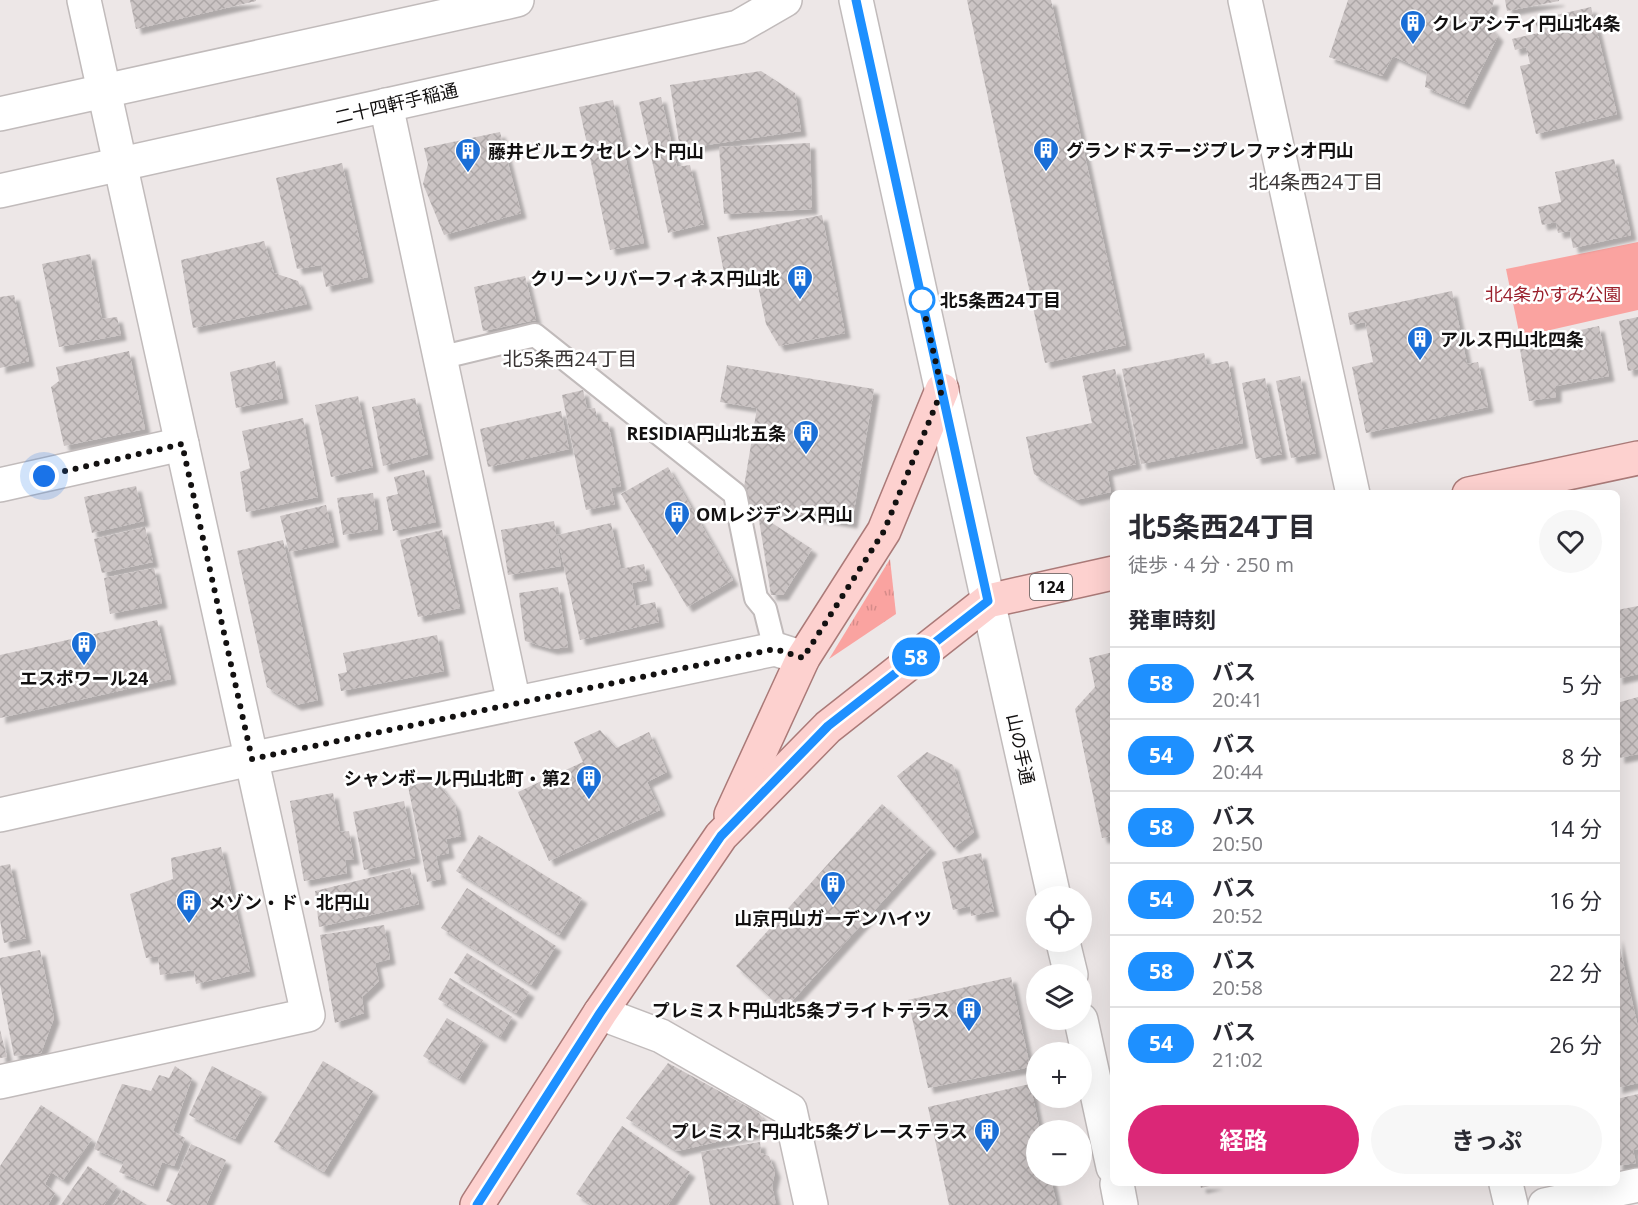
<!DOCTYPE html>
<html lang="ja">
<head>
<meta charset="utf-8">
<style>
  body { margin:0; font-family:"Open Sans","Noto Sans JP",sans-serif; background:#f7f7f7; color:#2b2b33; height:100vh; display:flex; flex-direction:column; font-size:22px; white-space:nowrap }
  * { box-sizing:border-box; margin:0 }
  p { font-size:20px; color:#7c7c81 }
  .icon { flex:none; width:33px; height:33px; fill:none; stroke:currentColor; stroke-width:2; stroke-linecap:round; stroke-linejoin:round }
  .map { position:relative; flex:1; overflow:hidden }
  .panel { position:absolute; left:1110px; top:490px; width:510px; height:696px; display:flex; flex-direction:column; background:#fff; border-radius:9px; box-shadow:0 6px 24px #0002 }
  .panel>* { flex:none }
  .badge { padding:0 12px; border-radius:20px; font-size:21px; line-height:39px }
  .buttons { position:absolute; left:1026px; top:886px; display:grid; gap:12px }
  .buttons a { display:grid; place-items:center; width:66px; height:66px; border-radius:50%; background:#fff; box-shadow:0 6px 24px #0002; font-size:30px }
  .you { position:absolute; width:30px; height:30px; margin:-15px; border:4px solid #fff; border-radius:50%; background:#1a73e8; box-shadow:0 0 0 9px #1a73e833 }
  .map>.badge { position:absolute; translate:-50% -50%; box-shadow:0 0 0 3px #fff }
  h2 { padding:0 18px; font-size:22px; line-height:54px }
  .round { display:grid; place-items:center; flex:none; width:63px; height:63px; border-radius:32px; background:#f7f7f7 }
  .headline { display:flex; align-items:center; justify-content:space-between; height:102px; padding:0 18px }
  h1 { font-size:28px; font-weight:700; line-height:45px }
  .primary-button { display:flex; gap:12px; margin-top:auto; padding:12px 18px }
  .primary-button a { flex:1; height:69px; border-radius:36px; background:#db2777; color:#fff; font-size:24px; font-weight:700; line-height:69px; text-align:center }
  .primary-button a+a { background:#f7f7f7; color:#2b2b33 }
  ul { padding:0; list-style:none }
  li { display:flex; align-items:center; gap:18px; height:72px; padding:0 18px; border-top:2px solid #e1e1e2 }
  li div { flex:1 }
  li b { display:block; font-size:22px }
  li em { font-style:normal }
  li .badge { min-width:66px; font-weight:700; text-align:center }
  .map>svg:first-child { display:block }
  .grass { fill:url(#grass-tufts) }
  .green { fill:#faa3a0 }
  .building { fill:url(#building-cross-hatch); filter:url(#shadow) }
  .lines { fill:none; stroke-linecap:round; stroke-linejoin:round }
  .service-casing { stroke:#c1bbbb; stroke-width:26 }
  .minor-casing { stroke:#c1bbbb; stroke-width:36 }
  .tertiary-casing { stroke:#c1bbbb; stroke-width:36 }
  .secondary-casing { stroke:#c1bbbb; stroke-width:36 }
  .primary-casing { stroke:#aa7a78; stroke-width:36 }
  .service { stroke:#fff; stroke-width:22 }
  .minor { stroke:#fff; stroke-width:33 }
  .tertiary { stroke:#fff; stroke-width:33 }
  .secondary { stroke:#fff; stroke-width:33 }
  .primary { stroke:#fdd1cf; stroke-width:33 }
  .line-casing { stroke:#fff; stroke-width:14 }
  .line { stroke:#1e90ff; stroke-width:9 }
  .walk { stroke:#131111; stroke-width:6; stroke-dasharray:0 10.8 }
  .stop-dot { fill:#fff; stroke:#1e90ff; stroke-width:3 }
  .labels { text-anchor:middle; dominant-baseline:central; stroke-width:5; stroke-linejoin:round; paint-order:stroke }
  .shield { fill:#fff; stroke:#5a5858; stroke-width:1.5 }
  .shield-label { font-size:16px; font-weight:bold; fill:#131111 }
  .poi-label { font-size:18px; font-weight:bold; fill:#131111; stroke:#fff; text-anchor:start }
  .street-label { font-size:18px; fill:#131111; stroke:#fff }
  .park-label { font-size:18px; fill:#9a202c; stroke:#fff }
  .stop-label { font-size:18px; font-weight:bold; fill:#131111; stroke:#fff; text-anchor:start }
  .neighbourhood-label { font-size:20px; fill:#393434; stroke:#fff }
</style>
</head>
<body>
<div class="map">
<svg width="1638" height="1205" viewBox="0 0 1638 1205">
  <defs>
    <pattern id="grass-tufts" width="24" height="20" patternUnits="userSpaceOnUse" patternTransform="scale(1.5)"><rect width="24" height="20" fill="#faa3a0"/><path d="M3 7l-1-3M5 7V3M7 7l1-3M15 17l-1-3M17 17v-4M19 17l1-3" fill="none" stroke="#d58b89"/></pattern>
    <pattern id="building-cross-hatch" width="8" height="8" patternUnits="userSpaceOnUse" patternTransform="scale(1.5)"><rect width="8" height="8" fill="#cbc4c4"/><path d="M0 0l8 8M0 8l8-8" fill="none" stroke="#ada7a7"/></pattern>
    <filter id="shadow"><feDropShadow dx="5.5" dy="5.5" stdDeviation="1.5" flood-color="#0004"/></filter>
  </defs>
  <rect width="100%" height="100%" fill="#ede7e7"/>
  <!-- grass -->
  <polygon class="grass" points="890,559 896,614 829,659"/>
  <!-- green -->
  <polygon class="green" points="1638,242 1638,310 1520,337 1506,269"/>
  <!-- building -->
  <g class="building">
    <polygon points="130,0 256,0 256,1 136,29"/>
    <polygon points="967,0 1051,0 1126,345 1045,363"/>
    <polygon points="1348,0 1494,0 1487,24 1498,36 1464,104 1425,87 1427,72 1393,56 1382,76 1329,57"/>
    <polygon points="1505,0 1559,0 1559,1 1507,11"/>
    <polygon points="1591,7 1617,114 1536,134 1520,66 1530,64 1526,47 1515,50 1512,39 1538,33 1535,20"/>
    <polygon points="761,71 795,93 801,131 680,149 670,85"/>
    <polygon points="661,97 677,167 690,165 704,224 668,233 639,102"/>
    <polygon points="613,100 644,243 610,250 579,107"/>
    <polygon points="500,132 521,213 444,235 423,184 428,164 424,148"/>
    <polygon points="810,143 812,209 724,214 719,147"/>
    <polygon points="1614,159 1631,235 1573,248 1570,231 1558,233 1556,222 1542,225 1538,207 1561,202 1555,172"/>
    <polygon points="342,163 368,277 326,287 321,265 297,269 276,178"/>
    <polygon points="822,215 845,333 779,346 766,324 755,271 725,278 717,237"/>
    <polygon points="264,241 274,273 298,281 307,304 193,328 181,260"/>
    <polygon points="90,254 102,319 117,317 121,335 59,347 42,264"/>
    <polygon points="525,276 536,320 483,331 474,287"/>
    <polygon points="1452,291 1467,364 1478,362 1488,407 1366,433 1352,367 1373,362 1365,322 1350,325 1348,313"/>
    <polygon points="14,295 29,361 0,368 0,297"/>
    <polygon points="1638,317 1638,369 1628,371 1619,321"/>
    <polygon points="1599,326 1609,376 1556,386 1556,397 1529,401 1519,343"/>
    <polygon points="129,351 145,429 64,446 51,387 59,381 56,367"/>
    <polygon points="1204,353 1207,365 1228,361 1243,443 1141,464 1122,369"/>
    <polygon points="275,361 283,398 236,408 230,372"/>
    <polygon points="727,365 874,389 852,523 741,505 757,408 720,402"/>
    <polygon points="1115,369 1136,464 1107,471 1111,492 1076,500 1034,474 1026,437 1092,423 1082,376"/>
    <polygon points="1300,376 1316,453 1291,458 1276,381"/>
    <polygon points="1265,378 1282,454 1256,459 1242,383"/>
    <polygon points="583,390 587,409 595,408 598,421 608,422 621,486 611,488 615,504 586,510 562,395"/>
    <polygon points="358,396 373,467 331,477 315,405"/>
    <polygon points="415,398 428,454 383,466 372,407"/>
    <polygon points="561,411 569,449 488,467 480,429"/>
    <polygon points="303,418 318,497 246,512 240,472 250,468 242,431"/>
    <polygon points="668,467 733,580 687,607 621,494"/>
    <polygon points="424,470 436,522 393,531 386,497 398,494 394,477"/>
    <polygon points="136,486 144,521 92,533 84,497"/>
    <polygon points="373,493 378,529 343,535 337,498"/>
    <polygon points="326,505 334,542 289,552 280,516"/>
    <polygon points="758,514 812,549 783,595 771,595"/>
    <polygon points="554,521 561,566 508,575 501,530"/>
    <polygon points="611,523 621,569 644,564 647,580 632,583 636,606 655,602 659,622 580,640 557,535"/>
    <polygon points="145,527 153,562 102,573 94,539"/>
    <polygon points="442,530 460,608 418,617 400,540"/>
    <polygon points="283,540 318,700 296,705 267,687 237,551"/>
    <polygon points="154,568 162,603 110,614 104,578"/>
    <polygon points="558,587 568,647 552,649 525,641 519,593"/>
    <polygon points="1638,606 1638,674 1617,679 1617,610"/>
    <polygon points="157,620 171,679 0,718 0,655"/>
    <polygon points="437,635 444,671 341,691 338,674 347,672 343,653"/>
    <polygon points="1113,652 1113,836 1102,838 1075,709 1095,687 1089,658"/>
    <polygon points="1638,697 1638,754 1619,758 1617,703"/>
    <polygon points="600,730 616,748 649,732 667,772 647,782 660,810 549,861 518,792 583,762 574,742"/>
    <polygon points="927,752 953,765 974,832 954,848 897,776"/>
    <polygon points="436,780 455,806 461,836 446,839 449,853 436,856 441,879 427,882 408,786"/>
    <polygon points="333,793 340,832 349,831 354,859 345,860 347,873 304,881 290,801"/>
    <polygon points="404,801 415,858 364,870 353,812"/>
    <polygon points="882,804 931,848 784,1010 736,966"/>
    <polygon points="479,835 582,898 559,935 456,871"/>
    <polygon points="221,847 250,971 196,984 194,970 160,975 158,956 146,958 130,894 173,879 171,858"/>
    <polygon points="981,853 994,911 971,916 970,906 953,910 942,862"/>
    <polygon points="10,864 26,938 4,943 0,920 0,866"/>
    <polygon points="410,868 419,904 319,927 315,891"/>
    <polygon points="467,888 556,946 531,985 441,928"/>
    <polygon points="384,925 390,959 375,963 379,981 362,997 364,1013 335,1023 320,935"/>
    <polygon points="1617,935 1638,1027 1638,1083 1617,1088"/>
    <polygon points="40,950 54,1018 41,1053 14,1056 0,984 0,958"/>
    <polygon points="467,953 529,992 516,1013 454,973"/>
    <polygon points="1011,977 1030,1067 928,1088 908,1000"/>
    <polygon points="450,978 512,1017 500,1037 438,999"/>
    <polygon points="447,1018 483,1040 459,1079 423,1056"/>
    <polygon points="0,1030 7,1057 0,1058"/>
    <polygon points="323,1061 373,1091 324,1172 274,1142"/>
    <polygon points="668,1063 759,1113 766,1124 760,1132 677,1151 626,1118"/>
    <polygon points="175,1066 192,1078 173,1131 185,1138 174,1166 162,1162 153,1186 119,1172 124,1162 94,1149 122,1084 151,1091 159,1075 169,1078"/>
    <polygon points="212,1066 262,1092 235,1139 189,1115"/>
    <polygon points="1030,1084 1040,1131 1036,1131 1036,1176 1050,1176 1057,1205 949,1205 928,1107"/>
    <polygon points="1638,1094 1638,1149 1633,1150 1636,1163 1617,1166 1617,1099"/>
    <polygon points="41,1105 92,1139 63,1180 51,1172 45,1184 55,1193 48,1205 0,1205 0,1166"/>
    <polygon points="622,1126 690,1172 668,1205 592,1205 576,1194"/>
    <polygon points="760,1142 761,1153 769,1156 775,1172 772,1186 776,1205 710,1205 701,1152"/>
    <polygon points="191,1144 226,1160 206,1205 174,1205 166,1201"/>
    <polygon points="88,1166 117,1186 104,1205 61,1205"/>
    <polygon points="1200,1184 1218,1184 1201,1188"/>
    <polygon points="123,1190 147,1205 113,1205"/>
  </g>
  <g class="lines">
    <defs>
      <polyline id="service" points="439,358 535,335 735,494 756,598 765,609 775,649"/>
      <g id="minor">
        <polyline points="1245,0 1353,494"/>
        <polyline points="386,105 514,703"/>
        <polyline points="0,485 182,444"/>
        <polyline points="0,815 269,755 775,649 803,658"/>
        <polyline points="600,1013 661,1036 790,1110 811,1205"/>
        <polyline points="0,1082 308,1015 84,0"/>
        <polyline points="1506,1184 1511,1205"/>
        <polyline points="1545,1205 1638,1185"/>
      </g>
      <g id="tertiary">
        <polyline points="856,0 988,601"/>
        <polyline points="0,114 517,0"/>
        <polyline points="0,191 738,27 785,0"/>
      </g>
      <g id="secondary">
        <polyline points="988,601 1054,897"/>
        <polyline points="1063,942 1071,975"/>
        <polyline points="1081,1020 1113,1167"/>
        <polyline points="1117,1184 1121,1205"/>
      </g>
      <g id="primary">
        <polyline points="1469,494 1638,458"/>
        <polyline points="731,815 803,658 884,531 942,390"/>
        <polyline points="477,1205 600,1013 721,836 828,727 988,601 1113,573"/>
      </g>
    </defs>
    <!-- service casing -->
    <use href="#service" class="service-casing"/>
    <!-- minor casing -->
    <use href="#minor" class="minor-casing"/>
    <!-- tertiary casing -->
    <use href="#tertiary" class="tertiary-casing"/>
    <!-- secondary casing -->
    <use href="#secondary" class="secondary-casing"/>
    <!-- primary casing -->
    <use href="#primary" class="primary-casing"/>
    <!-- service -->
    <use href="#service" class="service"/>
    <!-- minor -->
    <use href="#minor" class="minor"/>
    <!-- tertiary -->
    <use href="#tertiary" class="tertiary"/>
    <!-- secondary -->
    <use href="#secondary" class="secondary"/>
    <!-- primary -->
    <use href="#primary" class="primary"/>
  </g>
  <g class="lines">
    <defs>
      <polyline id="line" points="477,1205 600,1013 721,836 828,726 988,601 856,0"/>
    </defs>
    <!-- line casing -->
    <use href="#line" class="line-casing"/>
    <!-- line -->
    <use href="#line" class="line"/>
    <!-- walk -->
    <polyline class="walk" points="44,476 182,444 252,759 775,649 803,658 884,531 942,390 921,297 922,300"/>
  </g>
  <!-- icons -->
  <defs>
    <symbol id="building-pin" viewBox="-11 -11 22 30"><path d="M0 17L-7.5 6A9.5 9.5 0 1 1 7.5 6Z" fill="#196ed7" stroke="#fff"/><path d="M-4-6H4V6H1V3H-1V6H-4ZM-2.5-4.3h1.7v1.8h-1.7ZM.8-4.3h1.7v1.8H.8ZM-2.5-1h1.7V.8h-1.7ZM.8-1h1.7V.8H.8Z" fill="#fff"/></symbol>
  </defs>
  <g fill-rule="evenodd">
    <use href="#building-pin" x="1398" y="8" width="30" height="40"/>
    <use href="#building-pin" x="1031" y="135" width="30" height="40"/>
    <use href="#building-pin" x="453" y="136" width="30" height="40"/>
    <use href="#building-pin" x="785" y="263" width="30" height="40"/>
    <use href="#building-pin" x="1405" y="324" width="30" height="40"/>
    <use href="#building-pin" x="791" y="418" width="30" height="40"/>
    <use href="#building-pin" x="662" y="499" width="30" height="40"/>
    <use href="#building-pin" x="69" y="629" width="30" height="40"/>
    <use href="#building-pin" x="574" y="763" width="30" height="40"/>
    <use href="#building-pin" x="818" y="869" width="30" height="40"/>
    <use href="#building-pin" x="174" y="887" width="30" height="40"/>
    <use href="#building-pin" x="954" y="995" width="30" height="40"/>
    <use href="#building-pin" x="972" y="1116" width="30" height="40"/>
  </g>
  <!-- markers -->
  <circle class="stop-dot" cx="922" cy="300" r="12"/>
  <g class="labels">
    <!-- shield labels -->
    <rect class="shield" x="1030" y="574" width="42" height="26" rx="4.5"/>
    <g class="shield-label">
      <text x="1051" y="587">124</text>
    </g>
    <!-- poi labels -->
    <g class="poi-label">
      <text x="1432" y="23">クレアシティ円山北4条</text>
      <text x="1066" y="150">グランドステージプレファシオ円山</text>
      <text x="488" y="151">藤井ビルエクセレント円山</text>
      <text x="780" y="278" text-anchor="end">クリーンリバーフィネス円山北</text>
      <text x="1440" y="339">アルス円山北四条</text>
      <text x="786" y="433" text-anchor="end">RESIDIA円山北五条</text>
      <text x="696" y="514">OMレジデンス円山</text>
      <text x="84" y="678" text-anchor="middle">エスポワール24</text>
      <text x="570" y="778" text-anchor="end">シャンボール円山北町・第2</text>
      <text x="208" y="902">メゾン・ド・北円山</text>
      <text x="833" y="918" text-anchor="middle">山京円山ガーデンハイツ</text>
      <text x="950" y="1010" text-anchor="end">プレミスト円山北5条ブライトテラス</text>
      <text x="968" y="1131" text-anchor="end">プレミスト円山北5条グレーステラス</text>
    </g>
    <!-- street labels -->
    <g class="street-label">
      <text transform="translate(396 103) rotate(-13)">二十四軒手稲通</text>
      <text transform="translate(1021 749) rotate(78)">山の手通</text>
    </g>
    <!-- park labels -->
    <g class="park-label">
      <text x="1553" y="294">北4条かすみ公園</text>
    </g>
    <!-- stop labels -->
    <g class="stop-label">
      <text x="940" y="300">北5条西24丁目</text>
    </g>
    <!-- neighbourhood labels -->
    <g class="neighbourhood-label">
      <text x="1316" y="181">北4条西24丁目</text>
      <text x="570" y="358">北5条西24丁目</text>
    </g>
  </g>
</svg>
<div class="buttons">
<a><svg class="icon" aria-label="locate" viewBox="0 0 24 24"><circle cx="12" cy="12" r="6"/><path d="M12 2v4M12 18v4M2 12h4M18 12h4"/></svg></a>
<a><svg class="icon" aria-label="layers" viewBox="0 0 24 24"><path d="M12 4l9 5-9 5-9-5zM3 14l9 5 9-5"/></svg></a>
<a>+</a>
<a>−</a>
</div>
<div class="you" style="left:44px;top:476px"></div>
<b class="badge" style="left:916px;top:657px;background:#1e90ff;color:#fff">58</b>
<section class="panel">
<div class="headline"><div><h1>北5条西24丁目</h1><p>徒歩 · 4 分 · 250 m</p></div><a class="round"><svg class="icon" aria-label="heart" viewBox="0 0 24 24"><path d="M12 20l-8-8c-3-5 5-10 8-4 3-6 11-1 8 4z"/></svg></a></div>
<h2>発車時刻</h2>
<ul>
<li><span class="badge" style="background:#1e90ff;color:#fff">58</span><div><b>バス</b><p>20:41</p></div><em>5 分</em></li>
<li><span class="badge" style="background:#1e90ff;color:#fff">54</span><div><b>バス</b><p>20:44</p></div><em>8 分</em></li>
<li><span class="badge" style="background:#1e90ff;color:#fff">58</span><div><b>バス</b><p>20:50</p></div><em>14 分</em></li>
<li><span class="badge" style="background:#1e90ff;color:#fff">54</span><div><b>バス</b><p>20:52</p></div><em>16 分</em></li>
<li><span class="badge" style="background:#1e90ff;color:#fff">58</span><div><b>バス</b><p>20:58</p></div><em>22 分</em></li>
<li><span class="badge" style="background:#1e90ff;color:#fff">54</span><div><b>バス</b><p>21:02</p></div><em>26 分</em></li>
</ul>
<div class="primary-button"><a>経路</a><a>きっぷ</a></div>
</section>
</div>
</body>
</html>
